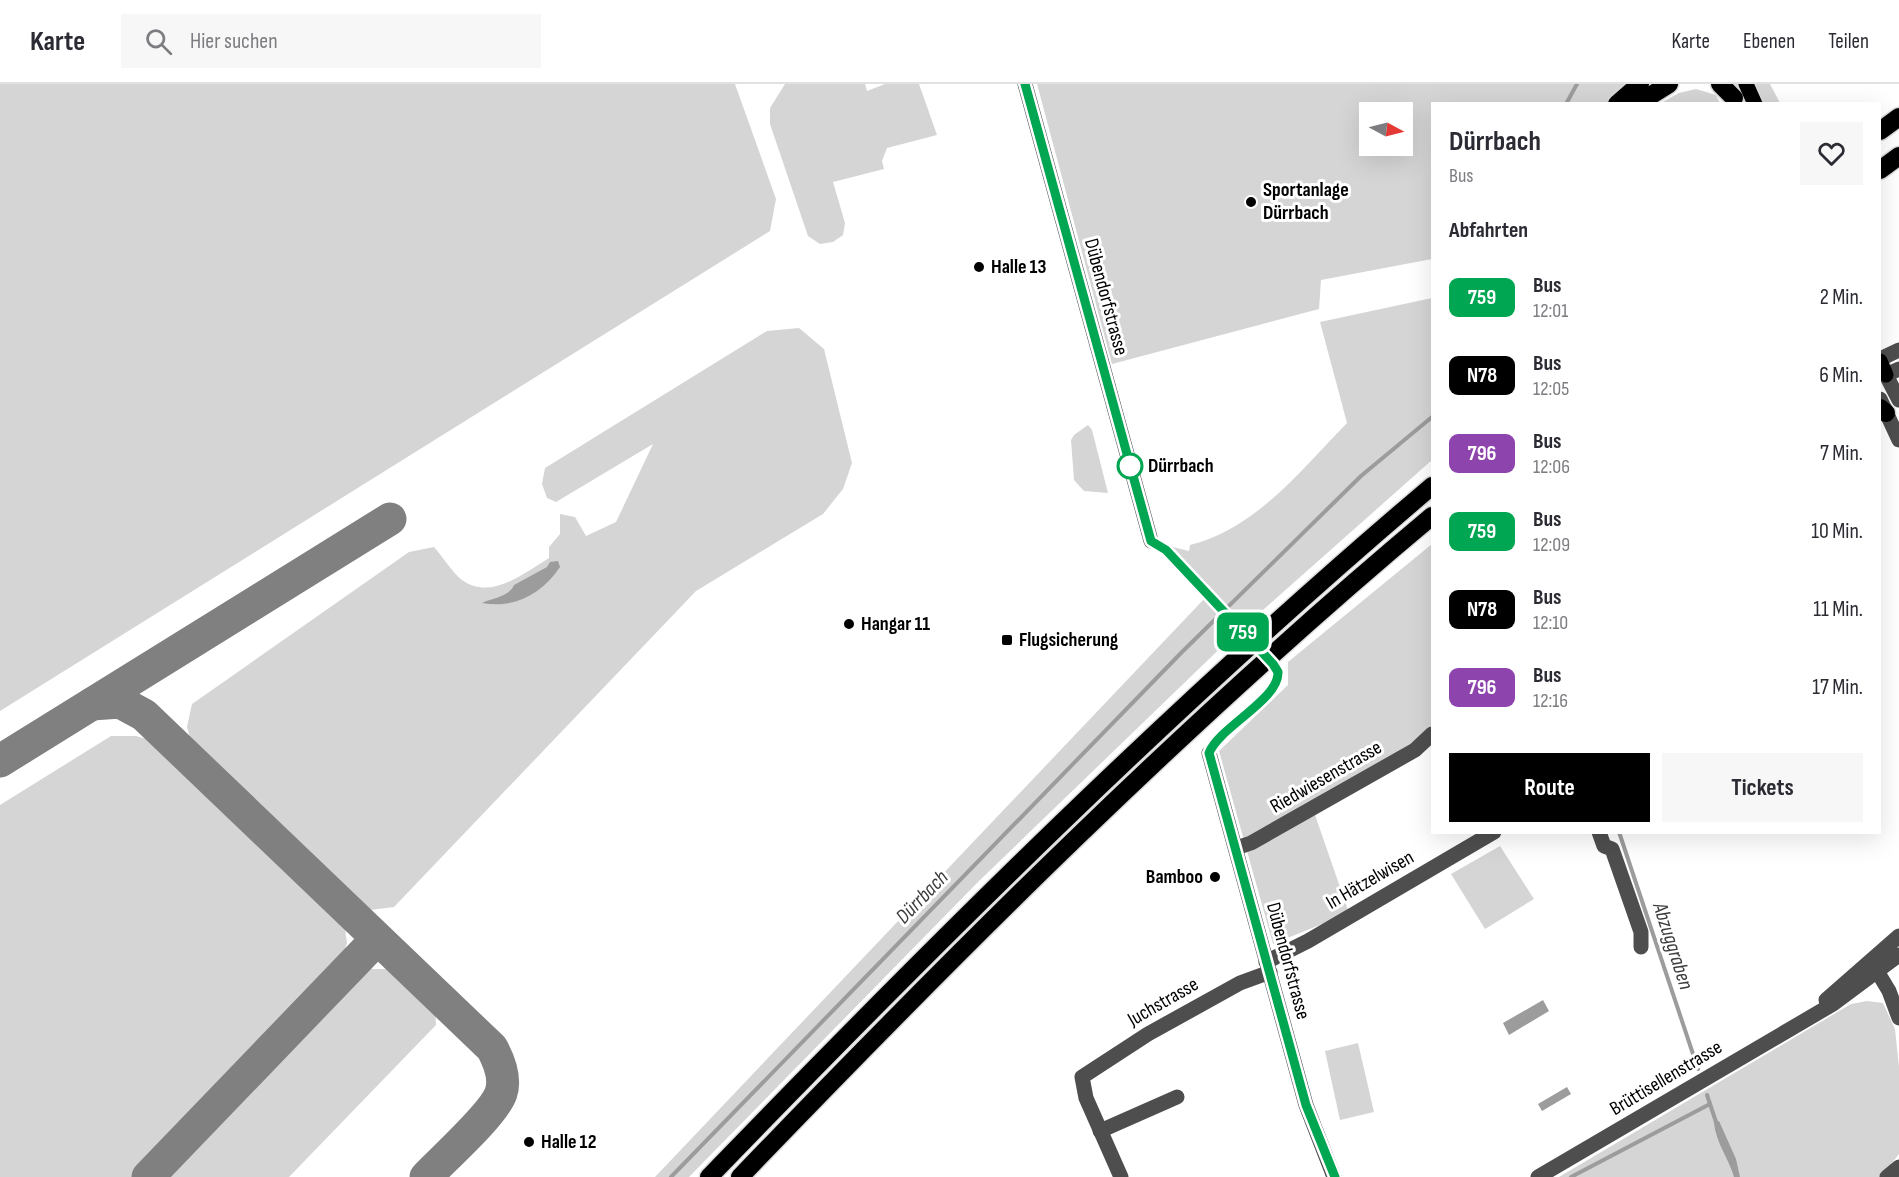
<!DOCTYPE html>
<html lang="de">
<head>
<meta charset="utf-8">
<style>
  body { margin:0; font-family:"Sofia Sans Condensed",sans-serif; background:#f7f7f7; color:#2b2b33; height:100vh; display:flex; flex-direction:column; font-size:22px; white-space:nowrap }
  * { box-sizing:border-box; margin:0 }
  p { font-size:20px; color:#7c7c81 }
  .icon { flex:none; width:33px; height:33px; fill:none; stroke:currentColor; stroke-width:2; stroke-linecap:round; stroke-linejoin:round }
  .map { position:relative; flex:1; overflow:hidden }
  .sheet { position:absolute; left:1431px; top:18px; width:450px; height:732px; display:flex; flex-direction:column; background:#fff; border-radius:0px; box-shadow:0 6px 24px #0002 }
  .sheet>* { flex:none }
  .badge { padding:0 12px; border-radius:9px; font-size:21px; line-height:39px }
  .needle { width:39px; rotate:97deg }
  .buttons { position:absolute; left:1359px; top:18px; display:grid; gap:12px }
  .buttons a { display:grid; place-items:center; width:54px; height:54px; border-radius:0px; background:#fff; box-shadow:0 6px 24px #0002; font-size:30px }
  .map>.badge { position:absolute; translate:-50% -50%; box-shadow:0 0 0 3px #fff }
  h2 { padding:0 18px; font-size:22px; line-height:54px }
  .round { display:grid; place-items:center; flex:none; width:63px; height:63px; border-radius:0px; background:#f7f7f7 }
  .overview { display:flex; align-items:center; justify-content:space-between; height:102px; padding:0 18px }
  h1 { font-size:28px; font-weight:700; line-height:45px }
  .primary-button { display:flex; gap:12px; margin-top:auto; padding:12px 18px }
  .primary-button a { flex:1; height:69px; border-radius:0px; background:#000; color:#fff; font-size:24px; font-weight:700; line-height:69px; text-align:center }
  .primary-button a+a { background:#f7f7f7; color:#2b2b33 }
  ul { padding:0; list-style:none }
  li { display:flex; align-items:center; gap:18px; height:78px; padding:0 18px }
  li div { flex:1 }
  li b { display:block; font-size:22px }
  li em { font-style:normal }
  li .badge { min-width:66px; font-weight:700; text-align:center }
  header { display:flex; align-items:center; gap:36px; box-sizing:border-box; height:84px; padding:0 30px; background:#fff; border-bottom:2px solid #e1e1e2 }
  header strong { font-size:28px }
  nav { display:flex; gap:33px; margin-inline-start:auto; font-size:21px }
  .search { width:420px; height:54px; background:#f7f7f7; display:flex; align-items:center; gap:15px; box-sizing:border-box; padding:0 21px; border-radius:0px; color:#7c7c81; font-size:22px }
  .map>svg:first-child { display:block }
  .green { fill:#d5d5d5; fill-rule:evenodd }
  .water { fill:#9c9c9c }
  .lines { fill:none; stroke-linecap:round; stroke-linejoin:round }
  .stream { stroke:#9c9c9c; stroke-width:4 }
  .taxiway { stroke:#808080; stroke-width:33 }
  .major-casing { stroke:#dbdbdb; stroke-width:18 }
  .highway-casing { stroke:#dbdbdb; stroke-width:21 }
  .minor { stroke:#4e4e4e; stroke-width:15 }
  .major { stroke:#000; stroke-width:15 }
  .highway { stroke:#000; stroke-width:18 }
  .line-casing { stroke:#fff; stroke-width:14 }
  .line { stroke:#00a651; stroke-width:9 }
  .poi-dot { fill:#000; stroke:#fff; stroke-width:2 }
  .stop-dot { fill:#fff; stroke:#00a651; stroke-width:3 }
  .labels { text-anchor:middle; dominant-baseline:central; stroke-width:6; stroke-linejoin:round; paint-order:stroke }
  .poi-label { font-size:20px; font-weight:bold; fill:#000; stroke:#fff; text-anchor:start }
  .street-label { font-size:20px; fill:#000; stroke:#fff }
  .stop-label { font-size:20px; font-weight:bold; fill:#000; stroke:#fff; text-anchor:start }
  .water-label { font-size:21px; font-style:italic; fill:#3d3d3d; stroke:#fff }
</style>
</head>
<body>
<header>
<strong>Karte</strong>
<div class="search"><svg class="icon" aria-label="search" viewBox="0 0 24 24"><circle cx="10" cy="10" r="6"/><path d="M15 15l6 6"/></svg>Hier suchen</div>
<nav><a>Karte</a><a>Ebenen</a><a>Teilen</a></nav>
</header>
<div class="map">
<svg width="1899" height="1093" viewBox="0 0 1899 1093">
  <rect width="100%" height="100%" fill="#fff"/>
  <!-- green -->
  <g class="green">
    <polygon points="0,0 735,0 776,115 770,147 0,627"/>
    <polygon points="785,0 865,0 867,7 885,0 919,0 937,51 887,64 882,77 884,85 833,98 845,139 843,151 833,158 820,160 808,152 770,40 770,24"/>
    <path d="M 1037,0 L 1640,0 L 1617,19 L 1432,20 L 1432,175 L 1321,196 L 1319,225 L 1112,280 ZM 1370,28 L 1402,28 L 1402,62 L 1370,62 Z"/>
    <polygon points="1727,0 1770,0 1780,19 1740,19"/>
    <polygon points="1696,5 1716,11 1720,19 1661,19 1679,9"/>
    <path d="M 1432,214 L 1432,376 L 1245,542 L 1169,462 L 1189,467 L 1190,461 C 1257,444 1301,386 1347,339 L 1320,238 Z"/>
    <path d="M 799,244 L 824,265 L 852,379 L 843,405 L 823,430 L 696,507 L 394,823 L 370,826 L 345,811 L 194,668 L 187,643 L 192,620 L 409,468 L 434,463 C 443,473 452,488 462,496 C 491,517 524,489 549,474 L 549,463 L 560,450 L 560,430 L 575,433 L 586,452 L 616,438 L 653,360 L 556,418 L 547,414 L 542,400 L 545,384 L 767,247 Z"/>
    <polygon points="1088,341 1092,346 1108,409 1084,407 1074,396 1071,356 1074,351"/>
    <polygon points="1432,460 1432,651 1314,728 1349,829 1273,860 1219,667 1288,601 1288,578"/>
    <polygon points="1205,514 1237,548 978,798 689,1093 655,1093"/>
    <polygon points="111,652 136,652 157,658 344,837 347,859 341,877 133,1093 0,1093 0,721"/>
    <polygon points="1500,762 1534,815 1485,845 1451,790"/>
    <polygon points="367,885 393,885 435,923 436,941 289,1093 160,1093 346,897"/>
    <polygon points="1867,917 1883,919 1895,945 1899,983 1899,1070 1881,1093 1559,1093 1851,920"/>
    <polygon points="1358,959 1374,1028 1340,1036 1325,967"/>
  </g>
  <!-- water -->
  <g class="water">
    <path d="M 558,477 L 560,483 C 542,510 514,525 482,519 C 492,514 509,513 514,501 L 547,483 L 550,478 Z"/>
    <polygon points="1543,916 1549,927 1509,951 1503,939"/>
    <polygon points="1567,1003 1571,1010 1542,1027 1538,1020"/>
    <path d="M 1719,1037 L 1736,1075 L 1740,1093 L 1734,1093 C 1729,1075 1716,1059 1714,1039 Z"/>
  </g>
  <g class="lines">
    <!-- stream -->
    <g class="stream">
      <polyline points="1566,20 1577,0"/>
      <polyline points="1619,748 1698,985"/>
      <polyline points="1707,1011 1716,1038"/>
      <polyline points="671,1093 1181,569 1361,392 1432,333"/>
      <polyline points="1571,1093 1710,1020"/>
    </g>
    <!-- taxiway -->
    <g class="taxiway">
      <path d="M 92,620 L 120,618 L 144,631 L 492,964 C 499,977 506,994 501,1009 C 494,1030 443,1075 426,1093"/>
      <polyline points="0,677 390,435"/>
      <polyline points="148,1093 377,855"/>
    </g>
    <defs>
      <g id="major">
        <polyline points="1746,0 1755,20"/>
        <polyline points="1880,277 1886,291"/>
      </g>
      <g id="highway">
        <polyline points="1720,0 1734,14"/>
        <polyline points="1617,20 1640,0"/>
        <polyline points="1637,20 1669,0"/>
        <polyline points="1880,47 1899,33"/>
        <polyline points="1880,86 1899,72"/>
        <polyline points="1880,324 1886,329"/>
        <path d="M 709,1093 C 941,853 1177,618 1432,402"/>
        <path d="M 740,1093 C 961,863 1187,637 1432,432"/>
      </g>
    </defs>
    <!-- major casing -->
    <use href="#major" class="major-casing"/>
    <!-- highway casing -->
    <use href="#highway" class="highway-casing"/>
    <!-- minor -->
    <g class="minor">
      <polyline points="1025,0 1151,457"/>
      <polyline points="1880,275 1899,266"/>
      <polyline points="1899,285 1886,291 1899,316"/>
      <polyline points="1880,315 1899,356"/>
      <polyline points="1209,669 1306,1021 1334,1093"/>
      <polyline points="1599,748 1604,762 1612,765 1641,848 1641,863"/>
      <polyline points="1236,764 1251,759 1415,666 1432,650"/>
      <polyline points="1266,878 1308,857 1494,748"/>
      <polyline points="1874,882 1889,907 1899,934"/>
      <polyline points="1826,916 1899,852"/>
      <polyline points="1100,1047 1177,1013"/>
      <polyline points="1121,1093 1086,1014 1082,993 1148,950 1240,899 1270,888"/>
      <polyline points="1538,1093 1833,920 1899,871"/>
      <polyline points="1887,1093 1899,1083"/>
    </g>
    <!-- major -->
    <use href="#major" class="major"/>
    <!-- highway -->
    <use href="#highway" class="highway"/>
  </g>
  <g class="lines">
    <defs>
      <path id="line" d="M 1025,0 L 1151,457 L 1166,466 L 1273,580 L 1278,588 C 1279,616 1219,643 1209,669 L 1306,1021 L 1335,1093"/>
    </defs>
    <!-- line casing -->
    <use href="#line" class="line-casing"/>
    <!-- line -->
    <use href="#line" class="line"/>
  </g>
  <!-- markers -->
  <g class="poi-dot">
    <circle cx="1251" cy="118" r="6"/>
    <circle cx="979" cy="183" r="6"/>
    <circle cx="849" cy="540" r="6"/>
    <rect x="1001" y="550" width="12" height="12" rx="3"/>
    <circle cx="1215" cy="793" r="6"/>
    <circle cx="529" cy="1058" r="6"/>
  </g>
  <circle class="stop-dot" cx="1130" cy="382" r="12"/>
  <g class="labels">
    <!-- poi labels -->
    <g class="poi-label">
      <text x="1263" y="106">Sportanlage<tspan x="1263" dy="23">Dürrbach</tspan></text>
      <text x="991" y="183">Halle 13</text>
      <text x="861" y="540">Hangar 11</text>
      <text x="1019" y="556">Flugsicherung</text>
      <text x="1203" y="793" text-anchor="end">Bamboo</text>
      <text x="541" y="1058">Halle 12</text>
    </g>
    <!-- street labels -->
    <g class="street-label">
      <text transform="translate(1106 213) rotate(75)">Dübendorfstrasse</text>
      <text transform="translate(1326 693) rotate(-30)">Riedwiesenstrasse</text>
      <text transform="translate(1370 796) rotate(-30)">In Hätzelwisen</text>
      <text transform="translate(1288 877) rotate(75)">Dübendorfstrasse</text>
      <text transform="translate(1163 918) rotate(-30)">Juchstrasse</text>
      <text transform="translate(1666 994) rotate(-31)">Brüttisellenstrasse</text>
    </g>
    <!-- stop labels -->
    <g class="stop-label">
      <text x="1148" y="382">Dürrbach</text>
    </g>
    <!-- water labels -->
    <g class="water-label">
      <text transform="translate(922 813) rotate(-46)">Dürrbach</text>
      <text transform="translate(1673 862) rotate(72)">Abzuggraben</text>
    </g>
  </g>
</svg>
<div class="buttons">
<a><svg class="needle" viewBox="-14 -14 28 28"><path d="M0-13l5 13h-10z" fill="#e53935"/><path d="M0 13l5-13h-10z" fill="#7c7c81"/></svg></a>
</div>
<b class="badge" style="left:1243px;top:548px;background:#00a651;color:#fff">759</b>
<section class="sheet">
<div class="overview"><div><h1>Dürrbach</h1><p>Bus</p></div><a class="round"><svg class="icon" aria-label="heart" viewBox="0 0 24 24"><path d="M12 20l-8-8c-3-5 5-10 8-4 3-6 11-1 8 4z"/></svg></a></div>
<h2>Abfahrten</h2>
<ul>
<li><span class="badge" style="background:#00a651;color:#fff">759</span><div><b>Bus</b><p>12:01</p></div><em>2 Min.</em></li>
<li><span class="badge" style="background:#000;color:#fff">N78</span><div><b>Bus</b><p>12:05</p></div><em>6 Min.</em></li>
<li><span class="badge" style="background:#8e44ad;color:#fff">796</span><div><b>Bus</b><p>12:06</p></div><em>7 Min.</em></li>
<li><span class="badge" style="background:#00a651;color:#fff">759</span><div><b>Bus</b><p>12:09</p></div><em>10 Min.</em></li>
<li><span class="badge" style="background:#000;color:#fff">N78</span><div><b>Bus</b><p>12:10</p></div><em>11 Min.</em></li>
<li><span class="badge" style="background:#8e44ad;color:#fff">796</span><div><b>Bus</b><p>12:16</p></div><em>17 Min.</em></li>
</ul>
<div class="primary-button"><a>Route</a><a>Tickets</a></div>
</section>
</div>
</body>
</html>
